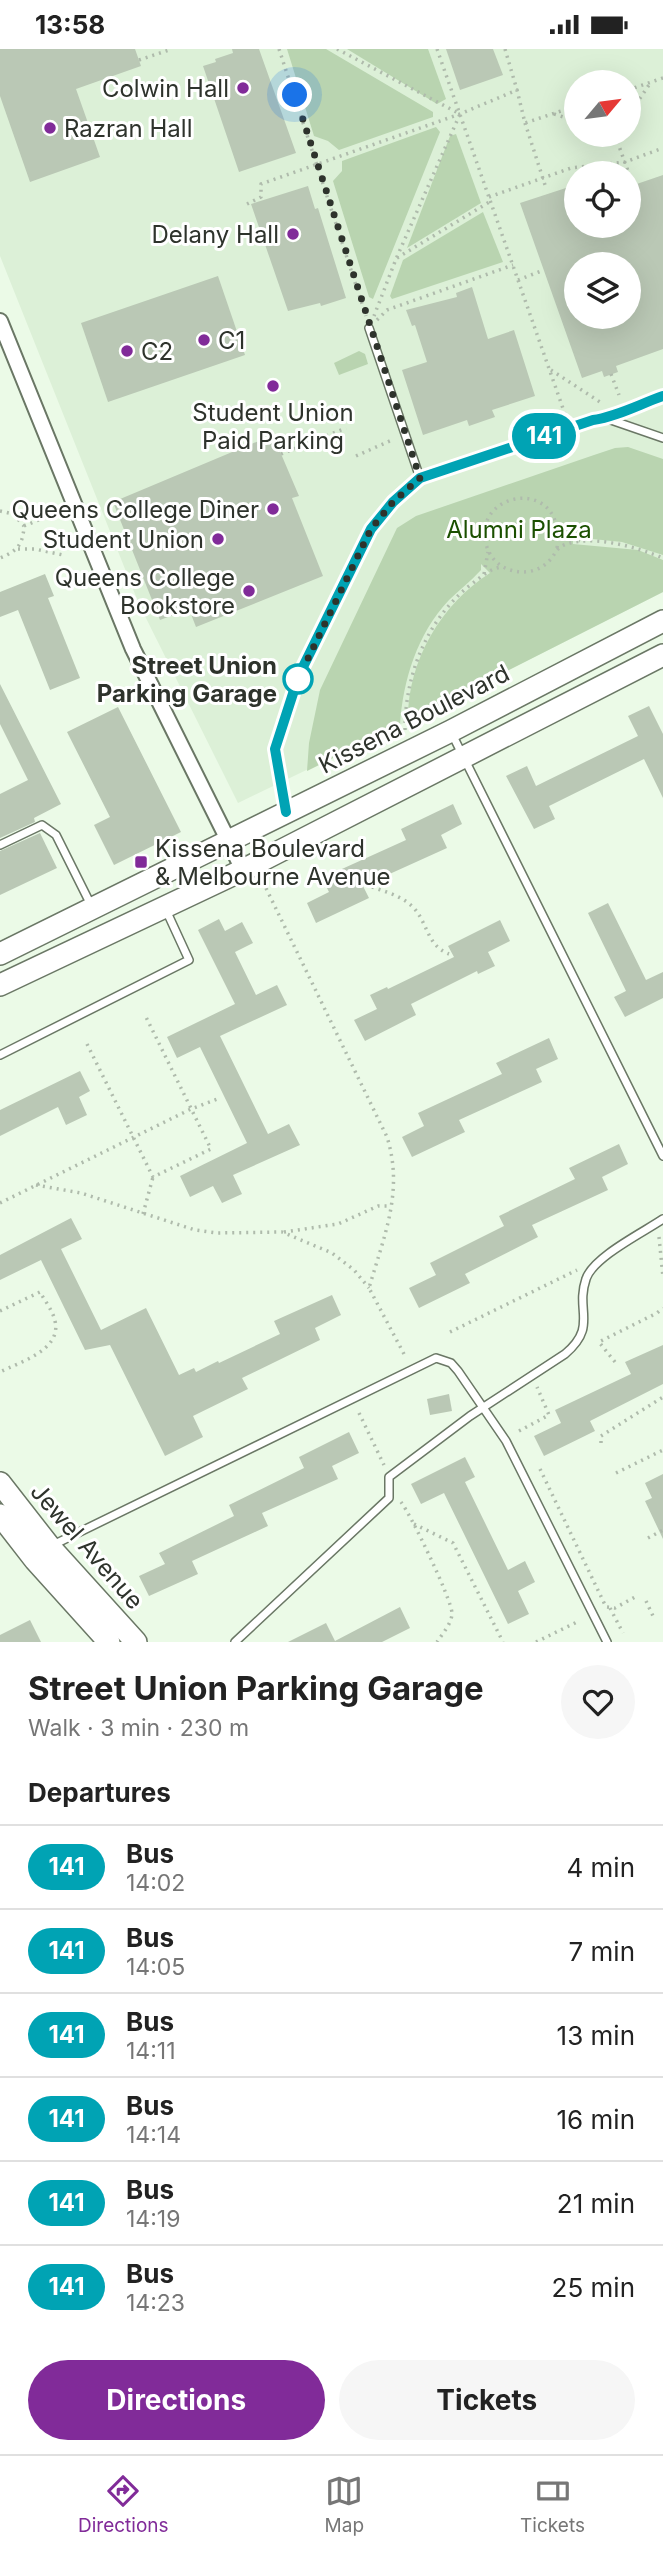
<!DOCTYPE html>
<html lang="en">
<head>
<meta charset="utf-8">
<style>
  body { margin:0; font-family:Inter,sans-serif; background:#f6f6f6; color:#222; height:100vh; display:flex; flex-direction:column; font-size:26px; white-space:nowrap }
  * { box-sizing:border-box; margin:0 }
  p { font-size:23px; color:#767676 }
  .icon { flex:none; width:38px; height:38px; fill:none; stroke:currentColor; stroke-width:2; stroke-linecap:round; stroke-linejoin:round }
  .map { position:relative; height:1593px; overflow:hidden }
  .side { display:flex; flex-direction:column; background:#fff; flex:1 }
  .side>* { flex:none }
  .badge { padding:0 14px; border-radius:23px; font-size:24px; line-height:46px }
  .needle { width:46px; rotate:61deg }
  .buttons { position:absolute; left:564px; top:21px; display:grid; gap:14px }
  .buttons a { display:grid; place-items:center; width:77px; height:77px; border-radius:50%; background:#fff; box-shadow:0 7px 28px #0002; font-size:35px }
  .you { position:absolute; width:35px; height:35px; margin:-18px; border:5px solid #fff; border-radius:50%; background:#1a73e8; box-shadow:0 0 0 10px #1a73e833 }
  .map>.badge { position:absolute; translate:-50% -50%; box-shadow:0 0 0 4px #fff }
  h2 { padding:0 28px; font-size:26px; line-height:63px }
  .round { display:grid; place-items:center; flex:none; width:74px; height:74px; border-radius:37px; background:#f6f6f6 }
  .head { display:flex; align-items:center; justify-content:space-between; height:119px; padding:0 28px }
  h1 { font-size:33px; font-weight:700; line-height:52px }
  .cta { display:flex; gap:14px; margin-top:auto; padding:14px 28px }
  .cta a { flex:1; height:80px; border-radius:42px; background:#812b99; color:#fff; font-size:28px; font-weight:700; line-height:80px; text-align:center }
  .cta a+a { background:#f6f6f6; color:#222 }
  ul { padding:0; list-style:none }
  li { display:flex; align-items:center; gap:21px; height:84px; padding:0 28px; border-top:2px solid #e0e0e0 }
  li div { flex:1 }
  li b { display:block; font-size:26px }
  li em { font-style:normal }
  li .badge { min-width:77px; font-weight:700; text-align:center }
  .status { display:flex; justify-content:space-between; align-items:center; height:49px; padding:0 35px; background:#fff; direction:ltr }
  .status svg { height:19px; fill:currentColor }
  .dock { display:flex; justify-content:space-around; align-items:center; height:98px; border-top:2px solid #e0e0e0; background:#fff; font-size:19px; color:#767676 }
  .dock a { display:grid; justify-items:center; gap:4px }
  .dock .current { color:#812b99 }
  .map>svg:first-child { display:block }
  .built { fill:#dcf0d7; fill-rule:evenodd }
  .green { fill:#b9d4b0 }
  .building { fill:#bac8b5; fill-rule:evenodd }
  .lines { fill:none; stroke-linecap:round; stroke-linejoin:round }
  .lane-casing { stroke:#6a7765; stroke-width:10 }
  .street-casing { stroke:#6a7765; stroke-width:18 }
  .secondary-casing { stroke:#6a7765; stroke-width:24 }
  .path { stroke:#afbbac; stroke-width:3.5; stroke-dasharray:2 5; stroke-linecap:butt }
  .lane { stroke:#fff; stroke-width:7 }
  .street { stroke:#fff; stroke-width:14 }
  .secondary { stroke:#fff; stroke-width:21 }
  .line-casing { stroke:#fff; stroke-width:16 }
  .line { stroke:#00a3b4; stroke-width:10 }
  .walk { stroke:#2e332c; stroke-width:7; stroke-dasharray:0 12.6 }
  .poi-dot { fill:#812b99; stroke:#fff; stroke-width:2.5 }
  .stop-dot { fill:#fff; stroke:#00a3b4; stroke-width:3.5 }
  .labels { text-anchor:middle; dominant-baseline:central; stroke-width:6; stroke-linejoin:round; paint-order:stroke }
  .poi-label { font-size:24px; fill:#2e332c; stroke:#fff; text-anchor:end }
  .park-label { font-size:24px; fill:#1b5000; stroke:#fff }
  .stop-label { font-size:24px; font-weight:bold; fill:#2e332c; stroke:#fff; text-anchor:end }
  .street-label { font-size:24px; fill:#2e332c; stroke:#fff }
</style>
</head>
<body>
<div class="status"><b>13:58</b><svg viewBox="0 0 49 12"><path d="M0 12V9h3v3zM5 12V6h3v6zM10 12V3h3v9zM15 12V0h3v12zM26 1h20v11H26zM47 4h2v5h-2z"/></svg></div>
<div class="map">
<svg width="663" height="1593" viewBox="0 0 663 1593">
  <rect width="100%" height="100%" fill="#ebfae7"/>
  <!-- built -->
  <path class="built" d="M 0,0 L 663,0 L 663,543 L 408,672 L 238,754 L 139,555 L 0,207 ZM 576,33 L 628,33 L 628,86 L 576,86 ZM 576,124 L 628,124 L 628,177 L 576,177 ZM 576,215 L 628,215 L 628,268 L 576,268 Z"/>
  <!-- green -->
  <g class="green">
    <polygon points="287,0 326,0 433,63 433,68 339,101 328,92 314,87"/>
    <polygon points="347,0 428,0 446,50 437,55"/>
    <polygon points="436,78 440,83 373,250 369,248 333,132 342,122 342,112"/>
    <polygon points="456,85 481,154 407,199 450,87"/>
    <polygon points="483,163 503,213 392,250 390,247 403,211"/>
    <polygon points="359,302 365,305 368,315 339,326 334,314"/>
    <path d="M 628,398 L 663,410 L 663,506 L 622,493 L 573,488 L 573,495 L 638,501 L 663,511 L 663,543 L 408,672 C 407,613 441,555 490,524 L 481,515 L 481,521 C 471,532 459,541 449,551 C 417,585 403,631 400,676 L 307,722 L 309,694 L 320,641 L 397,479 L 416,467 L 594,406 L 615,399 Z"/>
  </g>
  <!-- building -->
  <g class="building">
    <polygon points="0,0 135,0 141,17 76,40 100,108 30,133 0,47"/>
    <polygon points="232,0 259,0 296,104 239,123 203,17 216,13 215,10 233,4"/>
    <polygon points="446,0 493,0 503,26 460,41"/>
    <path d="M 663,126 L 663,300 L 616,317 L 618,323 L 604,328 L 602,322 L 582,329 L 520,154 L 572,137 L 576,147 L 576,177 L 628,177 L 628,138 ZM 576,215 L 628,215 L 628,268 L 576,268 Z"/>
    <polygon points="308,137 315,160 318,159 346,249 321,257 320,254 288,262 251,155"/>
    <polygon points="218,227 245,306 108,353 81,274"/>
    <polygon points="472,238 488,290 514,281 535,347 492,361 495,368 469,377 467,371 423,386 402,321 427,313 415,276 412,277 406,261 457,248 456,244"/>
    <polygon points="273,386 299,447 292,449 323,527 196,578 189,560 160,571 113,453"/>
    <polygon points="45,525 54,547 48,549 80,629 50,641 18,561 0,568 0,543"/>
    <polygon points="0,635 61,755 34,769 35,773 0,789 0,745 28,731 0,675"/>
    <polygon points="649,657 663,685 663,749 644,710 549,757 555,770 534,780 506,727 527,717 536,737 638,687 628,667"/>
    <polygon points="118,658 181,783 114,816 94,776 110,768 67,683"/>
    <polygon points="453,755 462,775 441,786 447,799 363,837 369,849 316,874 307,854 329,843 322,829 406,791 401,780"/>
    <polygon points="40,784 57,819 0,846 0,802"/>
    <polygon points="608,854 646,931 663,923 663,949 625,968 614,948 626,942 588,864"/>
    <polygon points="219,870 225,882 242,873 253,894 235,903 256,946 277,936 287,956 220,987 268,1085 289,1075 300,1096 233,1126 242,1145 222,1154 213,1137 190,1148 180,1127 247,1094 200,998 177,1009 167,988 235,955 198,881"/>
    <polygon points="500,871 510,892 488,903 495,917 478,925 477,922 411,955 416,966 365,992 354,971 377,960 370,946 387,938 388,940 454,908 448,897"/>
    <polygon points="549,989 558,1010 536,1020 542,1033 459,1071 465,1083 412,1108 402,1088 424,1077 418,1064 502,1025 496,1014"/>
    <polygon points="80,1022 90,1042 79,1048 87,1066 66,1076 58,1058 0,1087 0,1061"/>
    <polygon points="619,1095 628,1115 602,1128 608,1141 532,1176 538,1188 465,1225 470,1234 419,1259 409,1239 436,1226 430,1214 504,1177 499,1167 575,1130 569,1119"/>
    <polygon points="71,1169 82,1190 61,1200 101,1281 146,1259 179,1326 194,1319 196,1323 218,1312 219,1314 280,1285 274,1272 332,1246 341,1266 315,1279 320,1291 242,1329 248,1340 193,1367 203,1388 165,1407 110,1296 85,1301 41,1211 0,1231 0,1206"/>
    <polygon points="663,1296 663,1335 590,1372 595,1382 544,1407 534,1387 561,1374 555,1361 631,1325 625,1313"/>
    <polygon points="449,1345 452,1362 430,1366 427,1350"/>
    <polygon points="349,1383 359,1404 332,1417 338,1430 262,1464 268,1477 192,1512 198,1525 149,1547 139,1527 165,1515 159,1504 234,1467 229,1456 304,1419 299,1408"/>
    <polygon points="465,1408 475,1428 465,1433 508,1521 525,1512 535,1533 518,1542 529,1565 508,1575 444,1444 421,1455 411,1435"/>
    <polygon points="663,1425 663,1490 645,1452 652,1449 645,1434"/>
    <polygon points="400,1558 410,1579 382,1593 288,1593 326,1574 335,1592"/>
    <polygon points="30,1571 41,1593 0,1593 0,1586"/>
  </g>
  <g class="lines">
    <defs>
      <g id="lane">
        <polyline points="369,279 420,429 593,371 608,370 663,389"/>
        <polyline points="608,370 626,359 663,347"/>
        <polyline points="452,685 663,1107"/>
        <polyline points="286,759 275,700 299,626 371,479 393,453 420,429"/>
        <polyline points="0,796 42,776 56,786 92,858"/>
        <polyline points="0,1006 189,911 166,861"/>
        <polyline points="53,1496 436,1309 451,1314 458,1322 506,1392 607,1593"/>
        <path d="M 235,1593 L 389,1449 L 389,1428 L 470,1367 L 565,1305 C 598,1277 575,1262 586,1230 C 593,1208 644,1183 663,1170"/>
      </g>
      <polyline id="street" points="0,272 133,600 243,821"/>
      <g id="secondary">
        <polyline points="0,905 451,682 663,572"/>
        <polyline points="0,936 243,821 663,606"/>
        <polyline points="0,1434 50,1498 136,1593"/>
        <polyline points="0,1466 35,1511 109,1593"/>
      </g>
    </defs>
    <!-- lane casing -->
    <use href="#lane" class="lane-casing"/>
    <!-- street casing -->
    <use href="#street" class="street-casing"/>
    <!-- secondary casing -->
    <use href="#secondary" class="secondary-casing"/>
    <!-- path -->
    <g class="path">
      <polyline points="279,0 366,267"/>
      <polyline points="337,0 460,65 396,210 374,267"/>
      <polyline points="437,0 566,368"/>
      <polyline points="505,0 517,41"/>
      <polyline points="139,11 172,0"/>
      <polyline points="628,41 663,29"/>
      <polyline points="554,65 576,72"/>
      <polyline points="628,67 651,33"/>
      <polyline points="525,74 546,139"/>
      <polyline points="615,86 633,136"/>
      <polyline points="489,148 571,119 625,113 663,99"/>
      <polyline points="247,155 261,148 261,135 460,65 517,41 525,74 576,57"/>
      <polyline points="397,209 491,152"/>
      <polyline points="518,231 544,221"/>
      <polyline points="377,271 387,261 513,216"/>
      <polyline points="551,321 600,353"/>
      <polyline points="611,325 619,346"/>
      <polyline points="281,405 346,379"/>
      <polyline points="356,407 392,391"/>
      <path d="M 0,462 L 13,465 L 24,477 C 23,496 17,502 0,509"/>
      <polyline points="24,477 48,467"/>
      <polyline points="560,483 580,492"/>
      <path d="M 557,499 C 567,426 472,441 486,495 C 489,506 495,514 505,519 C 521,526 538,524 550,511 C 555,506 556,499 564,496 C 591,485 637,498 663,509"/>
      <polyline points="18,500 35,500 63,506"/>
      <polyline points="484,525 488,503"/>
      <path d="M 405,681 C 405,627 426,572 469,537 C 479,530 488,520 501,518"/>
      <path d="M 263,833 L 387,1088 C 404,1142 384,1187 369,1239 L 404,1305"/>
      <path d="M 372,838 C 386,843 402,847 413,858 C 428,874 427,897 449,905"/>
      <polyline points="87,995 153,1128 211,1100 145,966"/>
      <polyline points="36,1136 81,1144 195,1181 217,1184 282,1183 332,1204 354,1221 369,1239"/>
      <polyline points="0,1154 191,1060 220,1049"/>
      <polyline points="143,1165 153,1128"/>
      <polyline points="284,1183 338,1175 378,1157 391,1157"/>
      <polyline points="659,1188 663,1228"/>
      <path d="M 0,1262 L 40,1243 C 45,1252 53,1262 55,1272 C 62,1301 20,1313 0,1323"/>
      <polyline points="450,1283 577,1221"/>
      <polyline points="615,1313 599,1293 657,1264 663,1259"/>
      <polyline points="359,1364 384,1416"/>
      <polyline points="519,1382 549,1366 537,1338"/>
      <polyline points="601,1394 601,1387 663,1348"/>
      <polyline points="540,1420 606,1558 615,1559 635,1548"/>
      <polyline points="616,1424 663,1401"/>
      <path d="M 401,1453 C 411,1466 451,1549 452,1564 C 452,1574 443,1584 437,1593"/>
      <polyline points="414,1475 453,1494 503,1593"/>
      <polyline points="648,1489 663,1481"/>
      <polyline points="646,1552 653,1567"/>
      <polyline points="610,1559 623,1584"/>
      <polyline points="536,1593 577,1573"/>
    </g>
    <!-- lane -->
    <use href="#lane" class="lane"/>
    <!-- street -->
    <use href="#street" class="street"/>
    <!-- secondary -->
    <use href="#secondary" class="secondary"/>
  </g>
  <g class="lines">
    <defs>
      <path id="line" d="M 286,763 L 275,700 L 299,626 L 371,480 L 393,453 L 420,429 L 593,371 C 616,368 640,355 663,347"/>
    </defs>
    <!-- line casing -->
    <use href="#line" class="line-casing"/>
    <!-- line -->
    <use href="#line" class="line"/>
    <!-- walk -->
    <polyline class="walk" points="295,46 420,429 393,453 371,480 298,630"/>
  </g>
  <!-- markers -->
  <g class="poi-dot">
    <circle cx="243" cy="39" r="7"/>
    <circle cx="50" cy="79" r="7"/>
    <circle cx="293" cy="185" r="7"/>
    <circle cx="204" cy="291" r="7"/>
    <circle cx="127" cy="302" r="7"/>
    <circle cx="273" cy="337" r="7"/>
    <circle cx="273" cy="460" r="7"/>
    <circle cx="218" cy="490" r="7"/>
    <circle cx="249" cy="542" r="7"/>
    <rect x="134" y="806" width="14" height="14" rx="3.5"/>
  </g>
  <circle class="stop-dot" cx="298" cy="630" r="14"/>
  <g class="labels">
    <!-- poi labels -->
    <g class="poi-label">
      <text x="229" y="39">Colwin Hall</text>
      <text x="64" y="79" text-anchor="start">Razran Hall</text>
      <text x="279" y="185">Delany Hall</text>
      <text x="218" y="291" text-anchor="start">C1</text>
      <text x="141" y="302" text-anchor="start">C2</text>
      <text x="273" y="363" text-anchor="middle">Student Union<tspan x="273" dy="28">Paid Parking</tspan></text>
      <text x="259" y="460">Queens College Diner</text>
      <text x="204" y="490">Student Union</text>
      <text x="235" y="528">Queens College<tspan x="235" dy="28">Bookstore</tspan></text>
      <text x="155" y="799" text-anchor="start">Kissena Boulevard<tspan x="155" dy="28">&amp; Melbourne Avenue</tspan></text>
    </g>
    <!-- park labels -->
    <g class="park-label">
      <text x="519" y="480">Alumni Plaza</text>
    </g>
    <!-- stop labels -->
    <g class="stop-label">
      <text x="277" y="616">Street Union<tspan x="277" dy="28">Parking Garage</tspan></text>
    </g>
    <!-- street labels -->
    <g class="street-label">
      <text transform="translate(414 670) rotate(-27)">Kissena Boulevard</text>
      <text transform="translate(87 1497) rotate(49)">Jewel Avenue</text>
    </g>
  </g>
</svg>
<div class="buttons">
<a><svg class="needle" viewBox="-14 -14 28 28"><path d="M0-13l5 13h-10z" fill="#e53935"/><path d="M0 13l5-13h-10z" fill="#767676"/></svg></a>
<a><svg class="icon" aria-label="locate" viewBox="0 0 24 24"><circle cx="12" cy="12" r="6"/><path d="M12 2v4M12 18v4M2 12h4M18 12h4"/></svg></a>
<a><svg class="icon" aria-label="layers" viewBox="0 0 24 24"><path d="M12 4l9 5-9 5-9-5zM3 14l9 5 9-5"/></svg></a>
</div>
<div class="you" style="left:295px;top:46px"></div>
<b class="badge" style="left:544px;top:387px;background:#00a3b4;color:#fff">141</b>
</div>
<section class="side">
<div class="head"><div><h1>Street Union Parking Garage</h1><p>Walk · 3 min · 230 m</p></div><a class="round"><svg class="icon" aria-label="heart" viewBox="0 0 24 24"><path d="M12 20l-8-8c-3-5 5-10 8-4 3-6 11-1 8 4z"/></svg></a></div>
<h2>Departures</h2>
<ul>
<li><span class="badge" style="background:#00a3b4;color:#fff">141</span><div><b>Bus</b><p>14:02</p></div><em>4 min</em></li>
<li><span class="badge" style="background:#00a3b4;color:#fff">141</span><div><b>Bus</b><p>14:05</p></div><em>7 min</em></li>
<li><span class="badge" style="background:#00a3b4;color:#fff">141</span><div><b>Bus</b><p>14:11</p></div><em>13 min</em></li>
<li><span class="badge" style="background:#00a3b4;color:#fff">141</span><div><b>Bus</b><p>14:14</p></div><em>16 min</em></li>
<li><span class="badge" style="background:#00a3b4;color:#fff">141</span><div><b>Bus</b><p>14:19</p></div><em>21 min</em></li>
<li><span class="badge" style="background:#00a3b4;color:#fff">141</span><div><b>Bus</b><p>14:23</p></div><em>25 min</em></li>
</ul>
<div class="cta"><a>Directions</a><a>Tickets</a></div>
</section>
<nav class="dock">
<a class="current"><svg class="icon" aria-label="directions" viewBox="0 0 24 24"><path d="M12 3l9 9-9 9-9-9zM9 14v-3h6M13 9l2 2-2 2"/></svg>Directions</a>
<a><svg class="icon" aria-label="map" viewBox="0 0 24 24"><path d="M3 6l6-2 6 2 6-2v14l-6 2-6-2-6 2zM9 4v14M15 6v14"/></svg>Map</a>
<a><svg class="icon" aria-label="tickets" viewBox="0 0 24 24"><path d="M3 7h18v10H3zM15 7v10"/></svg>Tickets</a>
</nav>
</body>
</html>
